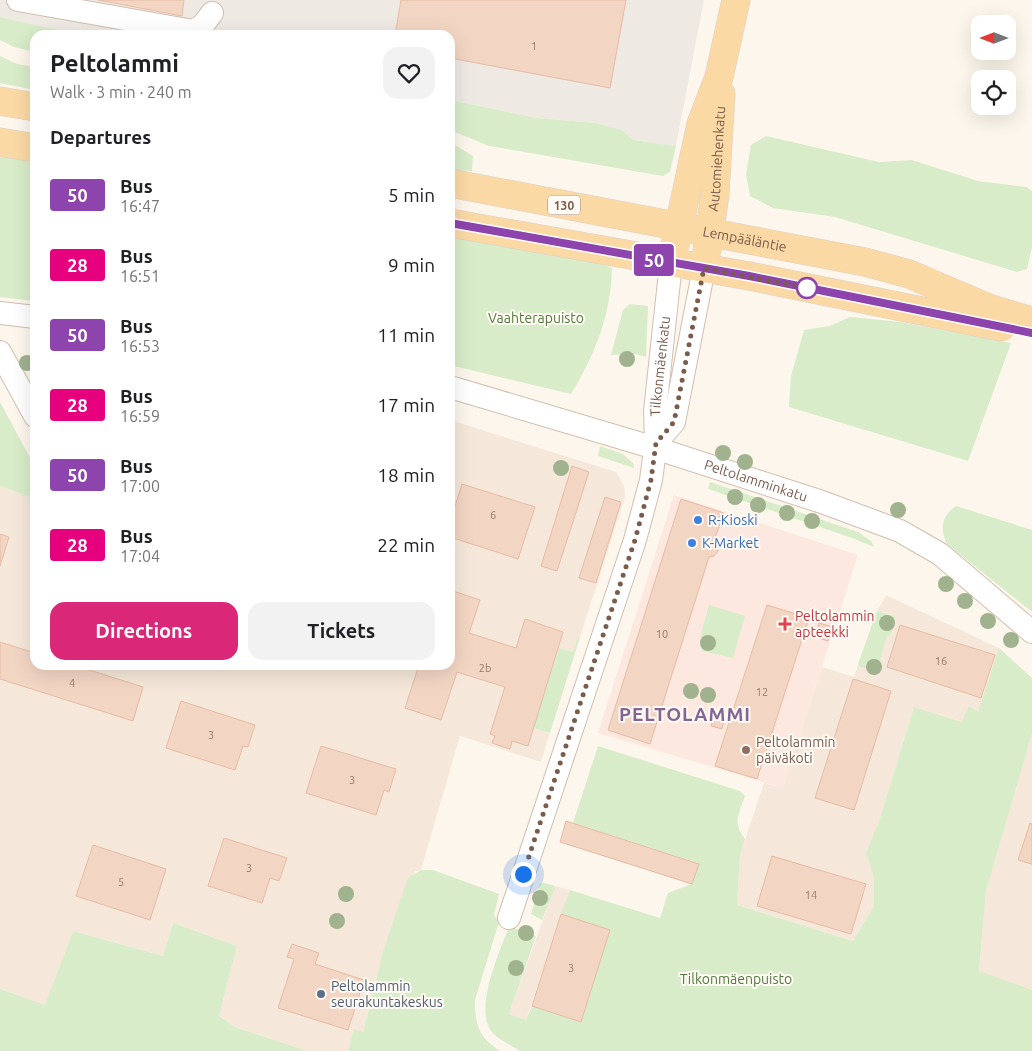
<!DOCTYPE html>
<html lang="en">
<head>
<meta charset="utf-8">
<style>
  body { margin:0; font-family:Ubuntu,sans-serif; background:#f2f2f2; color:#202124; height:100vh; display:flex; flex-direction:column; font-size:19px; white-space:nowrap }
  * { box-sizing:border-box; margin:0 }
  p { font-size:16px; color:#757577 }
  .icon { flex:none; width:28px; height:28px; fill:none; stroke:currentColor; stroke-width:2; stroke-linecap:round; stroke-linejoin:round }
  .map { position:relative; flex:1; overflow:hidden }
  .side { position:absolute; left:30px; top:30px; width:425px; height:640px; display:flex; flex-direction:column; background:#fff; border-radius:15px; box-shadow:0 5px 20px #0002 }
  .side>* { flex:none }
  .badge { padding:0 10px; border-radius:4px; font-size:18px; line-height:32px }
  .needle { width:32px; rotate:270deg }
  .controls { position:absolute; left:971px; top:15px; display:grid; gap:10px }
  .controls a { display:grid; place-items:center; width:45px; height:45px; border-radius:10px; background:#fff; box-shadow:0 5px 20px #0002; font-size:25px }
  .you { position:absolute; width:25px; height:25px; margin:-12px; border:4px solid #fff; border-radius:50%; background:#1a73e8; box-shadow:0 0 0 8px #1a73e833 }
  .map>.badge { position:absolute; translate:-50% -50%; box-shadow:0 0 0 2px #fff }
  h2 { padding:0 20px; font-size:19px; line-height:45px }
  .round { display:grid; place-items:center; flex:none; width:52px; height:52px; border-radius:15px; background:#f2f2f2 }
  .head { display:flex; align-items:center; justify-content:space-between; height:85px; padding:0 20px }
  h1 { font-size:24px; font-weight:600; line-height:38px }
  .cta { display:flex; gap:10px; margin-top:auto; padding:10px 20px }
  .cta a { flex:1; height:58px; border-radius:15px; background:#db2777; color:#fff; font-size:20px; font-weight:600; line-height:58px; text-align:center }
  .cta a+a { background:#f2f2f2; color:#202124 }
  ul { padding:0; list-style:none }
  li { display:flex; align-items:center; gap:15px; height:70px; padding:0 20px }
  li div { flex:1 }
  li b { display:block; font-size:19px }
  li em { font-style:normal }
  li .badge { min-width:55px; font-weight:700; text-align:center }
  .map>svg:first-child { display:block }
  .residential { fill:#f5e8da }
  .commercial { fill:#fde8e0 }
  .industrial { fill:#efe9e4 }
  .green { fill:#d8ecc9 }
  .building { fill:#f3d5c3; stroke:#e6bba3 }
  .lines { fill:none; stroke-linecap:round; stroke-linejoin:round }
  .minor-casing { stroke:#d1beb0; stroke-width:24 }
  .major-casing { stroke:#dad1cd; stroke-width:29 }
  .minor { stroke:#fff; stroke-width:22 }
  .major { stroke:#fbd9a5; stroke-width:28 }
  .tree { fill:#a0b28e }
  .line-casing { stroke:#fff; stroke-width:11 }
  .line { stroke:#8e44ad; stroke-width:8 }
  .walk { stroke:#7a5c4d; stroke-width:5; stroke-dasharray:0 9 }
  .stop-dot { fill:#fff; stroke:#8e44ad; stroke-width:2.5 }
  .shop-dot { fill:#3f7fe0; stroke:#fffaf3; stroke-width:2 }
  .health-dot { fill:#e0444e; stroke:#fffaf3; stroke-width:2 }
  .education-dot { fill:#8d6e63; stroke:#fffaf3; stroke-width:2 }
  .service-dot { fill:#5c6f8a; stroke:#fffaf3; stroke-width:2 }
  .labels { text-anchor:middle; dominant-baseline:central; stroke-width:4; stroke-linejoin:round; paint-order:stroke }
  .number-label { font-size:11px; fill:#987a6a }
  .shield { fill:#fffaf3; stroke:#a28b7f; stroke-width:1 }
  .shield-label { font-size:12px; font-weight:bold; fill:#7a5c4d }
  .street-label { font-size:14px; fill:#7a5c4d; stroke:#fffaf3 }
  .park-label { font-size:14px; fill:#537a41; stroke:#fffaf3 }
  .shop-label { font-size:14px; fill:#366cbe; stroke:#fffaf3; text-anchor:start }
  .health-label { font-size:14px; fill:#be3a42; stroke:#fffaf3; text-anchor:start }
  .education-label { font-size:14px; fill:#785e54; stroke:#fffaf3; text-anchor:start }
  .service-label { font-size:14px; fill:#4e5e75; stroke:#fffaf3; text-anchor:start }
  .district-label { font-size:19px; font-weight:bold; letter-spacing:1px; fill:#846695; stroke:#fffaf3 }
</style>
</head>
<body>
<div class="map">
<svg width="1032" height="1051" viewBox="0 0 1032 1051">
  <rect width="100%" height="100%" fill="#fdf6ec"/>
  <!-- residential -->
  <g class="residential">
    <polygon points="450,420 616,472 624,486 625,497 580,637 578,637 574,652 559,648 533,728 550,733 541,762 460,736 421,870 415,871 376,978 363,1032 354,1030 348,1051 308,1051 235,1027 219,1016 237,946 173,923 163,956 73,931 45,1005 0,989 0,486 35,499 35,665 450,665"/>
    <polygon points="886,595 999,648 978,712 963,722 914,707 880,818 866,853 874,877 874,906 853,941 737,905 740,855 764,783 783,788 822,667 854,677 877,611"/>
    <polygon points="1032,734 1032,990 979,972 986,891"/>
    <polygon points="555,886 570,890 526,1020 509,1014"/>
  </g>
  <!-- commercial -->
  <polygon class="commercial" points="674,495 858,555 783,788 598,733"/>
  <!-- industrial -->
  <polygon class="industrial" points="0,0 704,0 676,146 633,140 622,130 596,123 537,118 450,100 450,35 81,35 0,17"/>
  <!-- green -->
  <g class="green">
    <polygon points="0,17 81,35 35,35 35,52 14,47 0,40"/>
    <polygon points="0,56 17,64 35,67 35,90 0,83"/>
    <polygon points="450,100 537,118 596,123 622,130 633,140 676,146 670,172 663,176 489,146 450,130"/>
    <polygon points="766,136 879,162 912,160 978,181 1026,187 1032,191 1032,247 1027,269 1017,272 835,217 773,208 750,196 746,174 751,145"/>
    <polygon points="450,142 473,156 472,171 450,170"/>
    <polygon points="0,155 35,161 35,301 0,297"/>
    <path d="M 450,235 L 601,263 L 612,268 C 611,315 595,354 571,394 L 450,365 Z"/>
    <polygon points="630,304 648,306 646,357 636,354 611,355 623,310"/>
    <polygon points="850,317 901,322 1011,343 968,461 789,407 791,376 804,330 830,326"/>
    <polygon points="0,402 35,467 35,499 0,486"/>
    <polygon points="600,446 623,454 634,464 634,468 598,456"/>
    <polygon points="710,482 858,532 871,541 874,547 852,538 708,489"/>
    <path d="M 956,506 L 1032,530 L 1032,612 L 947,544 C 939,528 942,516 956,506 Z"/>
    <polygon points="709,605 745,616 733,658 702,651 701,634"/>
    <polygon points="877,611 896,617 890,636 887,635 877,671 860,667 858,664"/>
    <polygon points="578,637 580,637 550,733 533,728 559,648 573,652"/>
    <path d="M 999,648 L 1032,678 L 1032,734 L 986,891 L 979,971 L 1032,990 L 1032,1051 L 520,1051 C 511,1045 497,1039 491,1031 C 474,1006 500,952 509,926 L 536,936 L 509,1014 L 526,1020 L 532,1006 L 580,1022 L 610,930 L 561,914 L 570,890 L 660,918 L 668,893 L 692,884 L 698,863 L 573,823 L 598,746 L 740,791 L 745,796 C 739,814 732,822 745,839 L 740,855 L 737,905 L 853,941 L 874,906 L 874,877 L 866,853 L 880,818 L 914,707 L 962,722 L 969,706 L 978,712 Z"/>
    <path d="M 421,870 L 433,870 L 499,894 L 494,915 L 499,922 L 475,1000 C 475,1026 479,1037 500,1051 L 348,1051 L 354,1029 L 363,1032 L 383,952 L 408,878 Z"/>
    <polygon points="543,883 553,885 555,888 542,920 531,914 540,884"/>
    <polygon points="173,923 237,946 219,1016 235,1027 308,1051 0,1051 0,989 45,1005 73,931 163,956"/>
  </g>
  <!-- building -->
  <g class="building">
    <polygon points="98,0 184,0 182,16"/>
    <polygon points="401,0 626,0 610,88 450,58 450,35 395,35"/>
    <polygon points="572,466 589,472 557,571 541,566"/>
    <polygon points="462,484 535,507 518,559 450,537 450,522"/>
    <polygon points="605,497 621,502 596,583 579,578"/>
    <polygon points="681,499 724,513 715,538 718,551 714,556 709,557 650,744 608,730"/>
    <polygon points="0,534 9,537 0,566"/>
    <polygon points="450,590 480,600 469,633 516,648 525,619 563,632 528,746 512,741 510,749 492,743 495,736 490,734 505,687 457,672 441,720 405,708 419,665 450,665"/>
    <polygon points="767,605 809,618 757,779 715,766"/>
    <polygon points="819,623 833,627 828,641 815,637"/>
    <polygon points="900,625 995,655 981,698 887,667"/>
    <polygon points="0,642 35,653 35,665 74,665 143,687 133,721 0,679"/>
    <polygon points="853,679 891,691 854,810 815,798"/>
    <polygon points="181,701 255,725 248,747 243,746 235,770 166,748"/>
    <polygon points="713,718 724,721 722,729 711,726"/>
    <polygon points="321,746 396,769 389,792 384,790 376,815 306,793"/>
    <polygon points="566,821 699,864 692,884 560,842"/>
    <polygon points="1030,823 1032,824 1032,864 1018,860"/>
    <polygon points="224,838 287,858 279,881 270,878 262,903 208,886"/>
    <polygon points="93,845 166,869 150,920 76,896"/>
    <polygon points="772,856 866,884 851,934 757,906"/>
    <polygon points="561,914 610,930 581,1022 532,1006"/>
    <polygon points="292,944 319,953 315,964 364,980 348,1030 278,1008 294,959 287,957"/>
  </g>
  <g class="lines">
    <defs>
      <g id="minor">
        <polyline points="18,0 193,31 203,25 212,13"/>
        <polyline points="0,313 35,317"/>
        <polyline points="0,352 35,416"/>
        <path id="s1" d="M 450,387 L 655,448 L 822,502 L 900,531 L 940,554 L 1032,632"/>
        <polyline points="656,443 674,422 704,268"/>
        <path id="s2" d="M 509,918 L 635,540 L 651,480 L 656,443 L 655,411 L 671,263"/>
      </g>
      <g id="major">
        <polyline points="0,101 35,107"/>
        <polyline points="0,142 35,148"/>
        <path id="s3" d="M 450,183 L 865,262 L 909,274 L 991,309 L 1032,321"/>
        <polyline points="450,223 749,276 1001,327"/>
        <polyline points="675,245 701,124 719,77 736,0"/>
        <path id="s4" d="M 707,250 L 715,194 L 721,94"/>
      </g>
    </defs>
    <!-- minor casing -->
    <use href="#minor" class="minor-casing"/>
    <!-- major casing -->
    <use href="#major" class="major-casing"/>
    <!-- minor -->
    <use href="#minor" class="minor"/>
    <!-- major -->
    <use href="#major" class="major"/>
  </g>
  <!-- trees -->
  <g class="tree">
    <circle cx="627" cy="359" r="8"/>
    <circle cx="27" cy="363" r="8"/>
    <circle cx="723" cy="453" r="8"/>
    <circle cx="745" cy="462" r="8"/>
    <circle cx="561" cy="468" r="8"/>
    <circle cx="735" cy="497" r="8"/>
    <circle cx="758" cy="505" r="8"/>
    <circle cx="898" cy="510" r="8"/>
    <circle cx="787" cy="513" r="8"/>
    <circle cx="812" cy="521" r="8"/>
    <circle cx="946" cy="584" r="8"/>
    <circle cx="965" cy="601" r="8"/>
    <circle cx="988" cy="621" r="8"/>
    <circle cx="887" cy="623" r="8"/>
    <circle cx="1011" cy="640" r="8"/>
    <circle cx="708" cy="643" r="8"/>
    <circle cx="874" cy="667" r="8"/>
    <circle cx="691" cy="691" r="8"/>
    <circle cx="708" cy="695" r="8"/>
    <circle cx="346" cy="894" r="8"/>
    <circle cx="540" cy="898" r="8"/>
    <circle cx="337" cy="921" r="8"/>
    <circle cx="526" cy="933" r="8"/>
    <circle cx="516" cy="968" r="8"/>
  </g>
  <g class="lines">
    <defs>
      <polyline id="line" points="450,223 749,276 1032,333"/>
    </defs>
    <!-- line casing -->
    <use href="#line" class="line-casing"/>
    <!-- line -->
    <use href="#line" class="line"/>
    <!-- walk -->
    <polyline class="walk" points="523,874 635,540 651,480 656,443 674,422 704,268 807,288"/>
  </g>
  <!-- markers -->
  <circle class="stop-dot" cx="807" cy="288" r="10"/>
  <g class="shop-dot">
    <circle cx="698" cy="520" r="5"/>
    <circle cx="692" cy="543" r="5"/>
  </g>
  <path class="health-dot" d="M782.5 616.5h5v5h5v5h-5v5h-5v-5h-5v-5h5z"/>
  <circle class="education-dot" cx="746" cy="750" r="5"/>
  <circle class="service-dot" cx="321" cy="994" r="5"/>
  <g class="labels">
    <!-- number labels -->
    <g class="number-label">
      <text x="534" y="46">1</text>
      <text x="493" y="515">6</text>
      <text x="662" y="634">10</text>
      <text x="941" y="661">16</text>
      <text x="485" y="668">2b</text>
      <text x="72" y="683">4</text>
      <text x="762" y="692">12</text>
      <text x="211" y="735">3</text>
      <text x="352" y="780">3</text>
      <text x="249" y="868">3</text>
      <text x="121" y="882">5</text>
      <text x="811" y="895">14</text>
      <text x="571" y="968">3</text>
    </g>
    <!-- shield labels -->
    <rect class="shield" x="548" y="195.5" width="32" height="19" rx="4"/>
    <g class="shield-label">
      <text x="564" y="205">130</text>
    </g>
    <!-- street labels -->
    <g class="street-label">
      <text stroke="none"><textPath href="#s4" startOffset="92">Automiehenkatu</textPath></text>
      <text stroke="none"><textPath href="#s3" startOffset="300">Lempääläntie</textPath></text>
      <text stroke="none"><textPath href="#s2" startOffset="575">Tilkonmäenkatu</textPath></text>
      <text stroke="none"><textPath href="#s1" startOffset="320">Peltolamminkatu</textPath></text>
    </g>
    <!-- park labels -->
    <g class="park-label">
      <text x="536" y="318">Vaahterapuisto</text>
      <text x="736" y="979">Tilkonmäenpuisto</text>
    </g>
    <!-- shop labels -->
    <g class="shop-label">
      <text x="708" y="520">R-Kioski</text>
      <text x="702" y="543">K-Market</text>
    </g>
    <!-- health labels -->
    <g class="health-label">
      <text x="795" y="616">Peltolammin<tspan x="795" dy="16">apteekki</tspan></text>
    </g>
    <!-- education labels -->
    <g class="education-label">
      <text x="756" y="742">Peltolammin<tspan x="756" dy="16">päiväkoti</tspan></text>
    </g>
    <!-- service labels -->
    <g class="service-label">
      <text x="331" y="986">Peltolammin<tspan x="331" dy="16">seurakuntakeskus</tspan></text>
    </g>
    <!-- district labels -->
    <g class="district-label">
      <text x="685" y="714">PELTOLAMMI</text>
    </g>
  </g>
</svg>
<div class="controls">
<a><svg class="needle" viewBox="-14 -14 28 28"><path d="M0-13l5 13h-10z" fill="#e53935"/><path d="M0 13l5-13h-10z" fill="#757577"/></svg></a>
<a><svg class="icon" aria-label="locate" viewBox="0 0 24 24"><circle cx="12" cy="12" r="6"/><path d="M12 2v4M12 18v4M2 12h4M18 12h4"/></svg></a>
</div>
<div class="you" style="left:523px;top:874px"></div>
<b class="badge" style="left:654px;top:260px;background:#8e44ad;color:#fff">50</b>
<section class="side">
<div class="head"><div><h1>Peltolammi</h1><p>Walk · 3 min · 240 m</p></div><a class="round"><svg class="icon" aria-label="heart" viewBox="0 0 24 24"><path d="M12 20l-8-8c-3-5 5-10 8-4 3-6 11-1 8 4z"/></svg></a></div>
<h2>Departures</h2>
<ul>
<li><span class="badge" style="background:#8e44ad;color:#fff">50</span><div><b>Bus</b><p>16:47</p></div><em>5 min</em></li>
<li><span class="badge" style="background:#e6007e;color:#fff">28</span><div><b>Bus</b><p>16:51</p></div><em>9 min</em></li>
<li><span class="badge" style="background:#8e44ad;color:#fff">50</span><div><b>Bus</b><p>16:53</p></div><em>11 min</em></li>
<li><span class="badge" style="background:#e6007e;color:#fff">28</span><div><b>Bus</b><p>16:59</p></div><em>17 min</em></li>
<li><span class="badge" style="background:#8e44ad;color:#fff">50</span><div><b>Bus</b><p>17:00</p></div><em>18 min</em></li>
<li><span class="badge" style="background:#e6007e;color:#fff">28</span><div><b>Bus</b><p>17:04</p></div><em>22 min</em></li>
</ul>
<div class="cta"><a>Directions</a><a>Tickets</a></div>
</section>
</div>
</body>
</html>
